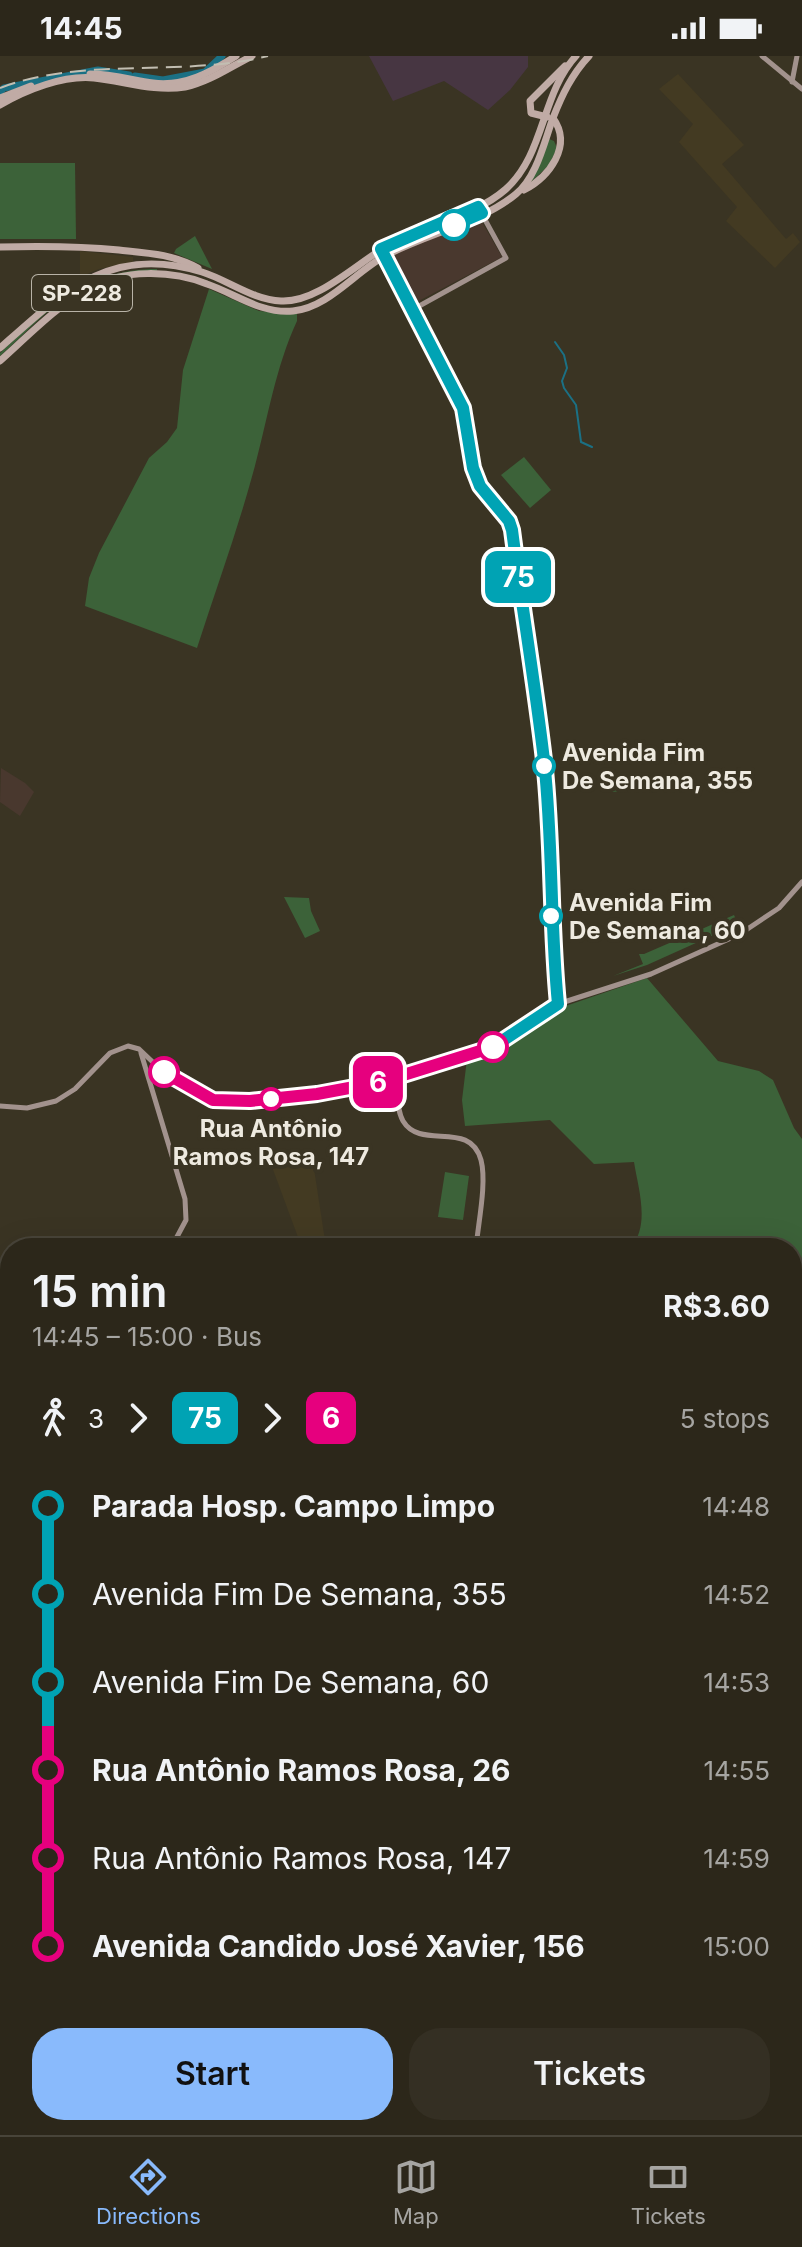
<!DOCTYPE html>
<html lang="en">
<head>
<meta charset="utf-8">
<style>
  body { margin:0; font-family:Inter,sans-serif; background:#342f23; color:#f1f3f6; height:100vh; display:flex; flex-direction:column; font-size:30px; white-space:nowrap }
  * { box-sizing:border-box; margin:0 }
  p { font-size:26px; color:#a6a5a2 }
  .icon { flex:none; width:44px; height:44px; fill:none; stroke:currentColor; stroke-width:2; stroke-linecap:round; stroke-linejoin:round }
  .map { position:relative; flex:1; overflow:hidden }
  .side { position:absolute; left:0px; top:1182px; width:802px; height:898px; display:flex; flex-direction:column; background:#2c271a; border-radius:32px 32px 0 0; box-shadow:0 8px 32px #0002,0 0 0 2px #484439 }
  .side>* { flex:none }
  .badge { padding:0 16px; border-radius:12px; font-size:28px; line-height:52px }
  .map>.badge { position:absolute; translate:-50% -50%; box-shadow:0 0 0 4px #fff }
  .legs { display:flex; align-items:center; gap:12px; height:88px; padding:0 32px; font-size:26px }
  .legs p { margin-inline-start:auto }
  .headline { display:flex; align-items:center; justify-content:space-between; height:136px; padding:0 32px }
  h1 { font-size:44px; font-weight:600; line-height:60px }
  .action { display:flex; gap:16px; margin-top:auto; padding:16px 32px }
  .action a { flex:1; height:92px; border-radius:32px; background:#89bafc; color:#111; font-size:32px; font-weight:600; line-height:92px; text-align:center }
  .action a+a { background:#342f23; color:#f1f3f6 }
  ul { padding:0 32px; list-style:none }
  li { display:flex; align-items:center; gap:28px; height:88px; font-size:30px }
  li i { display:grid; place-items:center; width:12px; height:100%; margin:0 10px; background:currentColor }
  li i::after { content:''; width:20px; height:20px; margin:-10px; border:6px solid; border-radius:50%; background:#2c271a }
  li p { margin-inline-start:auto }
  li:first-child i { background:linear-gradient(#0000 50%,currentColor 0) }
  li:last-child i { background:linear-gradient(currentColor 50%,#0000 0) }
  .status { display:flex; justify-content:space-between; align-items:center; height:56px; padding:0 40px; background:#2c271a; direction:ltr }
  .status svg { height:22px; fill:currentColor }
  .dock { display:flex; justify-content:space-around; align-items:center; height:112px; border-top:2px solid #484439; background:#2c271a; font-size:22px; color:#a6a5a2 }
  .dock a { display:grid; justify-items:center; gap:4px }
  .dock .selected { color:#89bafc }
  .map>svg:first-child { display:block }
  .built { fill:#433a22 }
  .industrial { fill:#473642 }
  .medical { fill:#49382e }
  .green { fill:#3c6239 }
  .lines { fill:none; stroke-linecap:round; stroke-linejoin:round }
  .stream { stroke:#1b7084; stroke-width:2 }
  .river { stroke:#1b7084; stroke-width:7 }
  .secondary { stroke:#a2928d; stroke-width:5 }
  .primary { stroke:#c0aba5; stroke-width:7 }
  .rail { stroke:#c2beb2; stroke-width:2; stroke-dasharray:16 8; stroke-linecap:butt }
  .line-1-casing { stroke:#fff; stroke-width:18 }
  .line-2-casing { stroke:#fff; stroke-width:18 }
  .line-1 { stroke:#00a3b4; stroke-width:12 }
  .line-2 { stroke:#e6007e; stroke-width:12 }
  .stop-1-dot { fill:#fff; stroke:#00a3b4; stroke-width:4 }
  .stop-2-dot { fill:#fff; stroke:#e6007e; stroke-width:4 }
  .labels { text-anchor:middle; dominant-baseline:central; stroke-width:8; stroke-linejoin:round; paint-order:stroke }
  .shield { fill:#3a3423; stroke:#b8b3a7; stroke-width:2 }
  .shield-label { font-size:22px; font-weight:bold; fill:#eeeae0 }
  .stop-label { font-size:24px; font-weight:bold; fill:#eeeae0; stroke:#3a3423; text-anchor:start }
</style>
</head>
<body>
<div class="status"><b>14:45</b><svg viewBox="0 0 49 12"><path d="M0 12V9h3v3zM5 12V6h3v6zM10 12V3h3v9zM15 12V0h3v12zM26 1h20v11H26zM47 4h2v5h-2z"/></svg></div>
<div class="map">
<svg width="802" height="2079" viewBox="0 0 802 2079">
  <rect width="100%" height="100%" fill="#3a3423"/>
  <!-- built -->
  <g class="built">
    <polygon points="678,18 744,89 722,108 786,183 793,177 800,186 775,212 726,165 737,151 679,86 693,68 659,33"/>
    <polygon points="80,195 133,201 133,206 99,213 80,221"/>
    <polygon points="311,1093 326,1191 321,1192 302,1192 268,1100"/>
    <polygon points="792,1280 802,1280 802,1308 792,1311"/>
  </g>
  <!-- industrial -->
  <polygon class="industrial" points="369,0 528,0 528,11 510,34 488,54 444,25 393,45"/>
  <!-- medical -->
  <g class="medical">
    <polygon points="479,161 502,201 413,248 389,200"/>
    <polygon points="1,712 25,727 34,736 20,760 0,746"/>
  </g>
  <!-- green -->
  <g class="green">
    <polygon points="549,83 554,85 557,92 549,109 530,127"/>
    <polygon points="0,107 75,107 76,183 0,183"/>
    <polygon points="195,180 212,213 174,197 176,193"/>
    <path d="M 157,213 L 157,215 C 141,217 123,218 107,221 C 65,231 31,273 0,300 L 0,297 C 49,253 86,213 157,213 Z"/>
    <path d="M 209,233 L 259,255 L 297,258 L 297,265 C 275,312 267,367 253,417 C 237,476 216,533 197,592 L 85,550 L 89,522 L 99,497 L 149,402 L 167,386 L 177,372 L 183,314 Z"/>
    <polygon points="524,401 551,434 530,452 501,419"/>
    <polygon points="611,717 631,718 633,734 612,736"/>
    <polygon points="284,841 309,842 311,855 320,875 305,882"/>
    <polygon points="734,859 738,868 647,909 613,920 643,908 639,898 644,898"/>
    <path d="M 647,922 L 718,1005 L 759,1015 L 773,1024 L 794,1072 L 802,1083 L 802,1278 L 792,1278 L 792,1192 L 630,1192 C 651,1170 638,1132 634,1106 L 594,1108 L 550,1064 L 465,1070 L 462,1044 L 467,1003 L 501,991 L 554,954 Z"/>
    <polygon points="445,1116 469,1120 463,1164 438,1161"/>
  </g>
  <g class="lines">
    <!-- stream -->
    <polyline class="stream" points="555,286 564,299 567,312 562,325 564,332 576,349 581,386 592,391"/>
    <!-- river -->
    <g class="river">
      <polyline points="135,20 163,24 205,16 222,0"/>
      <polyline points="0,36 4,32 98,14 129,19"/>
    </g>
    <!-- secondary -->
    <g class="secondary">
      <polyline points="762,0 802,33"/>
      <polyline points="792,26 797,0"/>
      <polyline points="384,200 463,352 473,412 480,430 511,469 544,703 549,781 551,883 558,948"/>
      <polyline points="412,254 506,202 478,151"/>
      <polyline points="141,997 185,1143 186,1164 171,1192"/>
      <path d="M 396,1022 C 398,1035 396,1053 403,1065 C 421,1095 470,1063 481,1104 C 487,1127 478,1168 476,1192"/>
      <polyline points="0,1050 27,1052 56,1045 75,1033 110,997 128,990 139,993 159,1012 195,1035 222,1046 317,1038 396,1022 483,996 558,948 651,918 740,878 779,852 802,826"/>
      <polyline points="792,1315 802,1312"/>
      <polyline points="792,1423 802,1435"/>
      <polyline points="0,1518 10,1499"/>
      <polyline points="792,1674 802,1668"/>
      <polyline points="792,1683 802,1676"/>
      <polyline points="380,2079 383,2070"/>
    </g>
    <!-- primary -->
    <g class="primary">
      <path d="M 90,18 C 112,18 132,24 153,27 C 185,31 211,16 236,0"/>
      <polyline points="0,42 31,30"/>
      <path d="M 0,49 C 26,34 63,19 94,22 C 124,25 154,36 185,31 C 209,26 230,11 252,0"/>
      <polyline points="547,61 531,57 530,45 565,10"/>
      <path d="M 524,134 C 549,121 573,90 553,62"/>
      <path d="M 0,191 C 40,190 79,190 119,194 C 148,197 172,198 198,212"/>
      <path d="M 0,292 C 63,236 110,188 202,216 C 228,224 253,244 281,245 C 317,247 356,208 387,190 C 424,168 473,162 506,133 C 545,98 541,38 576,0"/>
      <path d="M 0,305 C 28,280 57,250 89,232 C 123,213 172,214 207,228 C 236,238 261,258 293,255 C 328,252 355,216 385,200 C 426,178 481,167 516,138 C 537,121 544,86 553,62 C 562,39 572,18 589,0"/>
      <polyline points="792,1714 802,1710"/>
      <polyline points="792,1724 802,1720"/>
      <polyline points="0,1906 10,1904"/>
      <polyline points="0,1915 10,1913"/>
    </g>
    <!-- rail -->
    <path class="rail" d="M 0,32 C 84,0 178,22 268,0"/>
  </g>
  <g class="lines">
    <defs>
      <path id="line-1" d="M 454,169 L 482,157 L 478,151 L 381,193 L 463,352 L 473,412 L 480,430 L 509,465 L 512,474 C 522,551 535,627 544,704 C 553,785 550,867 558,948 L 493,991"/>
      <polyline id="line-2" points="164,1016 213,1044 250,1045 317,1038 381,1026 493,991"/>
    </defs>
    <!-- line-1 casing -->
    <use href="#line-1" class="line-1-casing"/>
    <!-- line-2 casing -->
    <use href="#line-2" class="line-2-casing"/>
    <!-- line-1 -->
    <use href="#line-1" class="line-1"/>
    <!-- line-2 -->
    <use href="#line-2" class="line-2"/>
  </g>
  <!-- markers -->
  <g class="stop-1-dot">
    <circle cx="454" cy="169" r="14"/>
    <circle cx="544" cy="710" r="10"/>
    <circle cx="551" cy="860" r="10"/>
  </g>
  <g class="stop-2-dot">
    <circle cx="493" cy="991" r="14"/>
    <circle cx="164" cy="1016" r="14"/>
    <circle cx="271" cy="1043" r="10"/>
  </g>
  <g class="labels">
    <!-- shield labels -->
    <rect class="shield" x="32" y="219" width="100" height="36" rx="6"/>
    <g class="shield-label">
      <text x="82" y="237">SP-228</text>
    </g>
    <!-- stop labels -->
    <g class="stop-label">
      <text x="562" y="696">Avenida Fim<tspan x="562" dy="28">De Semana, 355</tspan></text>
      <text x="569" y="846">Avenida Fim<tspan x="569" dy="28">De Semana, 60</tspan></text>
      <text x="271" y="1072" text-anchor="middle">Rua Antônio<tspan x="271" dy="28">Ramos Rosa, 147</tspan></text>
    </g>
  </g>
</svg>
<b class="badge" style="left:518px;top:521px;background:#00a3b4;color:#fff">75</b>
<b class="badge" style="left:378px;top:1026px;background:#e6007e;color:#fff">6</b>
<section class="side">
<div class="headline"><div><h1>15 min</h1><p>14:45 – 15:00 · Bus</p></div><b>R$3.60</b></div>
<div class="legs"><svg class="icon" aria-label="walk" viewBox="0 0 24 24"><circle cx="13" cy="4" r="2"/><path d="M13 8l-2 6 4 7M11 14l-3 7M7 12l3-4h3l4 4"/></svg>3<svg class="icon" aria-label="forward" viewBox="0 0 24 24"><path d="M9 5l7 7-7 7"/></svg><b class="badge" style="background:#00a3b4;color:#fff">75</b><svg class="icon" aria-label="forward" viewBox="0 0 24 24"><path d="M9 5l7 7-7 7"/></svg><b class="badge" style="background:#e6007e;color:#fff">6</b><p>5 stops</p></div>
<ul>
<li><i style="color:#00a3b4"></i><b>Parada Hosp. Campo Limpo</b><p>14:48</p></li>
<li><i style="color:#00a3b4"></i><span>Avenida Fim De Semana, 355</span><p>14:52</p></li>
<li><i style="color:#00a3b4"></i><span>Avenida Fim De Semana, 60</span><p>14:53</p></li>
<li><i style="color:#e6007e"></i><b>Rua Antônio Ramos Rosa, 26</b><p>14:55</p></li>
<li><i style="color:#e6007e"></i><span>Rua Antônio Ramos Rosa, 147</span><p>14:59</p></li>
<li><i style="color:#e6007e"></i><b>Avenida Candido José Xavier, 156</b><p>15:00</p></li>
</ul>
<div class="action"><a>Start</a><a>Tickets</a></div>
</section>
</div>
<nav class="dock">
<a class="selected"><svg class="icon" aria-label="directions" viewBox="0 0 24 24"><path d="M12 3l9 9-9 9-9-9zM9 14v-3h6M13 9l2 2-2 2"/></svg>Directions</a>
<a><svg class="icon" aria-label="map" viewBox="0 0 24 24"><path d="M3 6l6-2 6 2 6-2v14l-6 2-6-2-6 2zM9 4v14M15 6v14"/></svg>Map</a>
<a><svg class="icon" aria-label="tickets" viewBox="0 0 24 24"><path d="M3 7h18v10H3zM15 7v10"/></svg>Tickets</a>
</nav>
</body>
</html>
